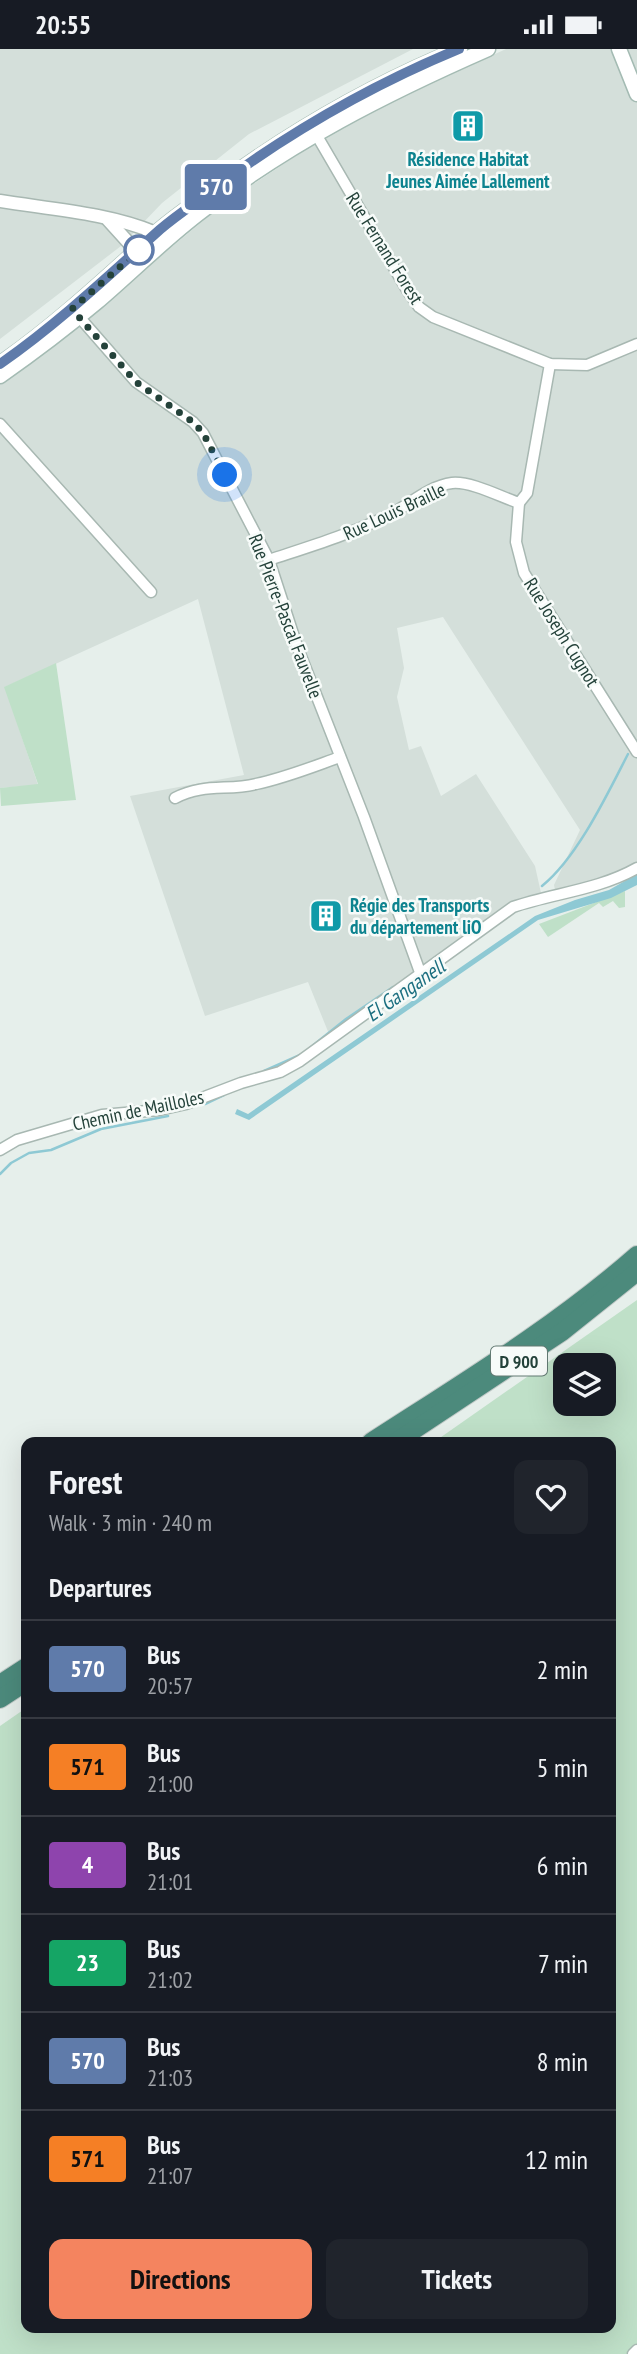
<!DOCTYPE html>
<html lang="en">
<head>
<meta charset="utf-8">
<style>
  body { margin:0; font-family:"PT Sans Narrow",sans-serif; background:#20242c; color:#f1f3f6; height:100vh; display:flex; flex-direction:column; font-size:26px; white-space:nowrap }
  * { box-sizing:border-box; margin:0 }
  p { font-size:23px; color:#9ea1a6 }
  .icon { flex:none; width:38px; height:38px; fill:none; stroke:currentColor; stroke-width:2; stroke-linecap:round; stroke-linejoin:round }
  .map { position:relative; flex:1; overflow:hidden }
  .sheet { position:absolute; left:21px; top:1388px; width:595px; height:896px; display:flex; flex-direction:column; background:#171b24; border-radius:14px; box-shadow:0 7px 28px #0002 }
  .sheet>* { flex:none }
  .badge { padding:0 14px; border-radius:5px; font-size:24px; line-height:46px }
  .fabs { position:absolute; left:553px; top:1304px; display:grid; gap:14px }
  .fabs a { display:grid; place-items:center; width:63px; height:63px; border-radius:14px; background:#171b24; box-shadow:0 7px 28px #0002; font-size:35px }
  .you { position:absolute; width:35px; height:35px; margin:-18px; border:5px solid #fff; border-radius:50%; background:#1a73e8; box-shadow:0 0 0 10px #1a73e833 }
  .map>.badge { position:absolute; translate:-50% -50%; box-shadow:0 0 0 4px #fff }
  h2 { padding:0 28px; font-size:26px; line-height:63px }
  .round { display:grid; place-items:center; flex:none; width:74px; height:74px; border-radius:14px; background:#20242c }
  .head { display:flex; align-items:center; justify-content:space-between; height:119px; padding:0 28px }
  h1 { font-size:33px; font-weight:800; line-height:52px }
  .primary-button { display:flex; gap:14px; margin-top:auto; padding:14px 28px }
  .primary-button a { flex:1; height:80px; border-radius:14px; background:#f4845f; color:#111; font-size:28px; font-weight:800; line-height:80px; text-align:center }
  .primary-button a+a { background:#20242c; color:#f1f3f6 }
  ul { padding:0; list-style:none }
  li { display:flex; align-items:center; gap:21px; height:98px; padding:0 28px; border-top:2px solid #363941 }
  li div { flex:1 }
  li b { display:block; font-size:26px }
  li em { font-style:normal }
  li .badge { min-width:77px; font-weight:700; text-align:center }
  .status { display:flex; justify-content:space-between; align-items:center; height:49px; padding:0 35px; background:#171b24; direction:ltr }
  .status svg { height:19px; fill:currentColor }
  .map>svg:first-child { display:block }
  .built { fill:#d4dfda }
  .green { fill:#bfe0c8; fill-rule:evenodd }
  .water { fill:#8ec9d4 }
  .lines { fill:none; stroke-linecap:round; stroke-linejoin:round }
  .stream { stroke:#8ec9d4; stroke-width:2.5 }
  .minor-casing { stroke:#a8b8b2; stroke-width:13 }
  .tertiary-casing { stroke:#a8b8b2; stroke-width:15 }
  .secondary-casing { stroke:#a4bbb3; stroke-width:17 }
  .trunk-casing { stroke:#c2cac8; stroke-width:20 }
  .minor { stroke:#fff; stroke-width:10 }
  .tertiary { stroke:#fff; stroke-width:12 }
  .secondary { stroke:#fff; stroke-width:14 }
  .trunk { stroke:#4c8a7c; stroke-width:18 }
  .line-casing { stroke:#fff; stroke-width:16 }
  .line { stroke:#5f7baa; stroke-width:10 }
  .walk { stroke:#24423a; stroke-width:7; stroke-dasharray:0 12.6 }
  .stop-dot { fill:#fff; stroke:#5f7baa; stroke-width:3.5 }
  .labels { text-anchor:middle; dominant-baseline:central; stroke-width:5; stroke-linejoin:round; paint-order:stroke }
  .shield { fill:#f7fbf9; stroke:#637a73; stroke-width:2 }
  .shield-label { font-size:18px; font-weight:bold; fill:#24423a }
  .culture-label { font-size:19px; font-weight:bold; fill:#0d838f; stroke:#f7fbf9 }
  .street-label { font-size:19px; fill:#24423a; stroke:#f7fbf9 }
  .water-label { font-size:21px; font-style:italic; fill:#1c6f80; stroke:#f7fbf9 }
</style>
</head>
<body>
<div class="status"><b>20:55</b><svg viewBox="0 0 49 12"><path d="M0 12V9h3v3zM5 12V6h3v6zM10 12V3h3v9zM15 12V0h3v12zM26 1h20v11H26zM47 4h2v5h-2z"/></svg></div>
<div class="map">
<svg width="637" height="2305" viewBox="0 0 637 2305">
  <rect width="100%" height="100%" fill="#e6efeb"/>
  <!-- built -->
  <g class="built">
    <polygon points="0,0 413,0 249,85 162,154 121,197 0,290"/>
    <polygon points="506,0 637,0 637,814 596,833 555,841 554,836 580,781 443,568 397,579 404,619 397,648 409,701 421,697 441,747 476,725 535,817 541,844 510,854 329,985 308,933 205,967 130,747 244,726 198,550 5,638 38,736 0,739 0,333 76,278 222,156 345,74"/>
  </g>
  <!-- green -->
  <g class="green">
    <polygon points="56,614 76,751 1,757 0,739 38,735 4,638"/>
    <polygon points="625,842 625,858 619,859 613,852 603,858 599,854 548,888 539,875"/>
    <path d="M 637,1251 L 637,2305 L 0,2305 L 0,1677 L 26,1659 L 26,2278 L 611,2278 L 611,1393 L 434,1393 ZM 565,1316 L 604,1316 L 604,1354 L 565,1354 Z"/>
  </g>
  <!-- water -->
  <polygon class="water" points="637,825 637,836 611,849 538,871 249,1071 235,1065 237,1060 248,1065 535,867 575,851 609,841"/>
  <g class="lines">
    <!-- stream -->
    <g class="stream">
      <path d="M 542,837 C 577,809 607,746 628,705"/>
      <polyline points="311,998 346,970 393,938"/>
      <polyline points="264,1022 300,1006"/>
      <polyline points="205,1055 224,1046"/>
      <polyline points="0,1125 11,1114 29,1104 51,1101 101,1080 168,1067"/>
    </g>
    <defs>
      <g id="minor">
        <polyline points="313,80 407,241 419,258 433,268 550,315 587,316 637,295"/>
        <polyline points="74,262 136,333 193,373 203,384 269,511 297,597 364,768 421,926"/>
        <polyline points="0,375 151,543"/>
        <polyline points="519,454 516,493 524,524 637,703"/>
        <polyline points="519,454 527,444 550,315"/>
        <path d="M 269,511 C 308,498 348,486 385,468 C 407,458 428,437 452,434 C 471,432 501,448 519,454"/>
        <path d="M 175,749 C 204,734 227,742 256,735 C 285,729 312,718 340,708"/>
        <path d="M 0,1101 L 17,1091 L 102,1066 L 159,1061 L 186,1055 L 241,1034 L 280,1023 L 300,1012 L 513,858 C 554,844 598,841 637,819"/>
        <polyline points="633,2305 637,2301"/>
      </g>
      <g id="tertiary">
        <path d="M 0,152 C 50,160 109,164 156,184 L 159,192"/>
        <polyline points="108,171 137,203 144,201"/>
      </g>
      <g id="secondary">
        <polyline points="619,0 637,45"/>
        <path d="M 0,315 C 56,276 105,230 155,185 C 169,172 186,161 201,149 C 280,89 367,38 459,0"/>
        <path d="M 0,327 C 33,304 66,279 97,253 C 132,223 165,190 202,162 C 288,94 388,44 488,0"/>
      </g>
      <g id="trunk">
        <path d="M 371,1393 C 462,1334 555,1278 637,1206"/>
        <polyline points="396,1393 562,1283 637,1223"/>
        <polyline points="0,1635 26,1618"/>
        <polyline points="0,1650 26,1633"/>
      </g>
    </defs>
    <!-- minor casing -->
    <use href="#minor" class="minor-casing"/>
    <!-- tertiary casing -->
    <use href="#tertiary" class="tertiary-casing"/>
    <!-- secondary casing -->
    <use href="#secondary" class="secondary-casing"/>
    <!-- trunk casing -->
    <use href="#trunk" class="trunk-casing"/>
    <!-- minor -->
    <use href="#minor" class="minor"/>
    <!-- tertiary -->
    <use href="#tertiary" class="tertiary"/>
    <!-- secondary -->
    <use href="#secondary" class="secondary"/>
    <!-- trunk -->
    <use href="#trunk" class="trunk"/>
  </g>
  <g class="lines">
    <defs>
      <path id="line" d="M 0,315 C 56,276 105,230 155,185 C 169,172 186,161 201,149 C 280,89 367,38 459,0"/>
    </defs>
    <!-- line casing -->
    <use href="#line" class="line-casing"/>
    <!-- line -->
    <use href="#line" class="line"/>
    <!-- walk -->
    <polyline class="walk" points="139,201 72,260 136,333 193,373 203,384 225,426"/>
  </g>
  <!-- icons -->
  <defs>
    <symbol id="building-square" viewBox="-11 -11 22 22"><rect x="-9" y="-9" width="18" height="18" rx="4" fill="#0f9aa8" stroke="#f7fbf9"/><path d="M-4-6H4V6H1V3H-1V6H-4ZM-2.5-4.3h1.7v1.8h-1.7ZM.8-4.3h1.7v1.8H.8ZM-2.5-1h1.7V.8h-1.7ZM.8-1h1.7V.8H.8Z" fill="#fff"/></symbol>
  </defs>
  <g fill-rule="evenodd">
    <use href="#building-square" x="449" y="58" width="38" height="38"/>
    <use href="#building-square" x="307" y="848" width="38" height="38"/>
  </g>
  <!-- markers -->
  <circle class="stop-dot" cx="139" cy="201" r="14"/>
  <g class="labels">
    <!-- shield labels -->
    <rect class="shield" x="491" y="1297.5" width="56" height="29" rx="5"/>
    <g class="shield-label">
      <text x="519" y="1312">D 900</text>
    </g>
    <!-- culture labels -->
    <g class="culture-label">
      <text x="468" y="110">Résidence Habitat<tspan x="468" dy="22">Jeunes Aimée Lallement</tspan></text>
      <text x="350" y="856" text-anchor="start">Régie des Transports<tspan x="350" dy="22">du département liO</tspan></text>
    </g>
    <!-- street labels -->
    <g class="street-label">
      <text transform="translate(385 199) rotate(58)">Rue Fernand Forest</text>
      <text transform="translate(394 462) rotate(-25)">Rue Louis Braille</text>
      <text transform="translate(286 567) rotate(69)">Rue Pierre-Pascal Fauvelle</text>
      <text transform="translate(562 583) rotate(58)">Rue Joseph Cugnot</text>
      <text transform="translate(138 1061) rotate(-12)">Chemin de Mailloles</text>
    </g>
    <!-- water labels -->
    <g class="water-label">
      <text transform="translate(405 941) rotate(-35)">El Ganganell</text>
    </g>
  </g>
</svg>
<div class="fabs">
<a><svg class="icon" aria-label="layers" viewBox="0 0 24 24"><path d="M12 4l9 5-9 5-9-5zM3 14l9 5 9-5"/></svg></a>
</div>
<div class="you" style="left:225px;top:426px"></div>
<b class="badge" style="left:216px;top:138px;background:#5f7baa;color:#fff">570</b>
<section class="sheet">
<div class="head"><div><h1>Forest</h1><p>Walk · 3 min · 240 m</p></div><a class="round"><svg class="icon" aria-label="heart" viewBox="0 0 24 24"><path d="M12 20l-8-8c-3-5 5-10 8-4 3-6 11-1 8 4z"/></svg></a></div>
<h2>Departures</h2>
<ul>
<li><span class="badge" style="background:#5f7baa;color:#fff">570</span><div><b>Bus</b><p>20:57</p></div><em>2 min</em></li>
<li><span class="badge" style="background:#f57f25;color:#111">571</span><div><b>Bus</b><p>21:00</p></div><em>5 min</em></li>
<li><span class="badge" style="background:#8e44ad;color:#fff">4</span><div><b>Bus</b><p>21:01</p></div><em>6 min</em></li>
<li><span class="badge" style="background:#15a565;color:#fff">23</span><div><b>Bus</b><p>21:02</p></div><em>7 min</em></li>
<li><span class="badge" style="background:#5f7baa;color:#fff">570</span><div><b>Bus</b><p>21:03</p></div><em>8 min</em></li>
<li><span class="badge" style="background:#f57f25;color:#111">571</span><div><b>Bus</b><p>21:07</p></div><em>12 min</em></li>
</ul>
<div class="primary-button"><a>Directions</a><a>Tickets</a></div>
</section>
</div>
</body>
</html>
